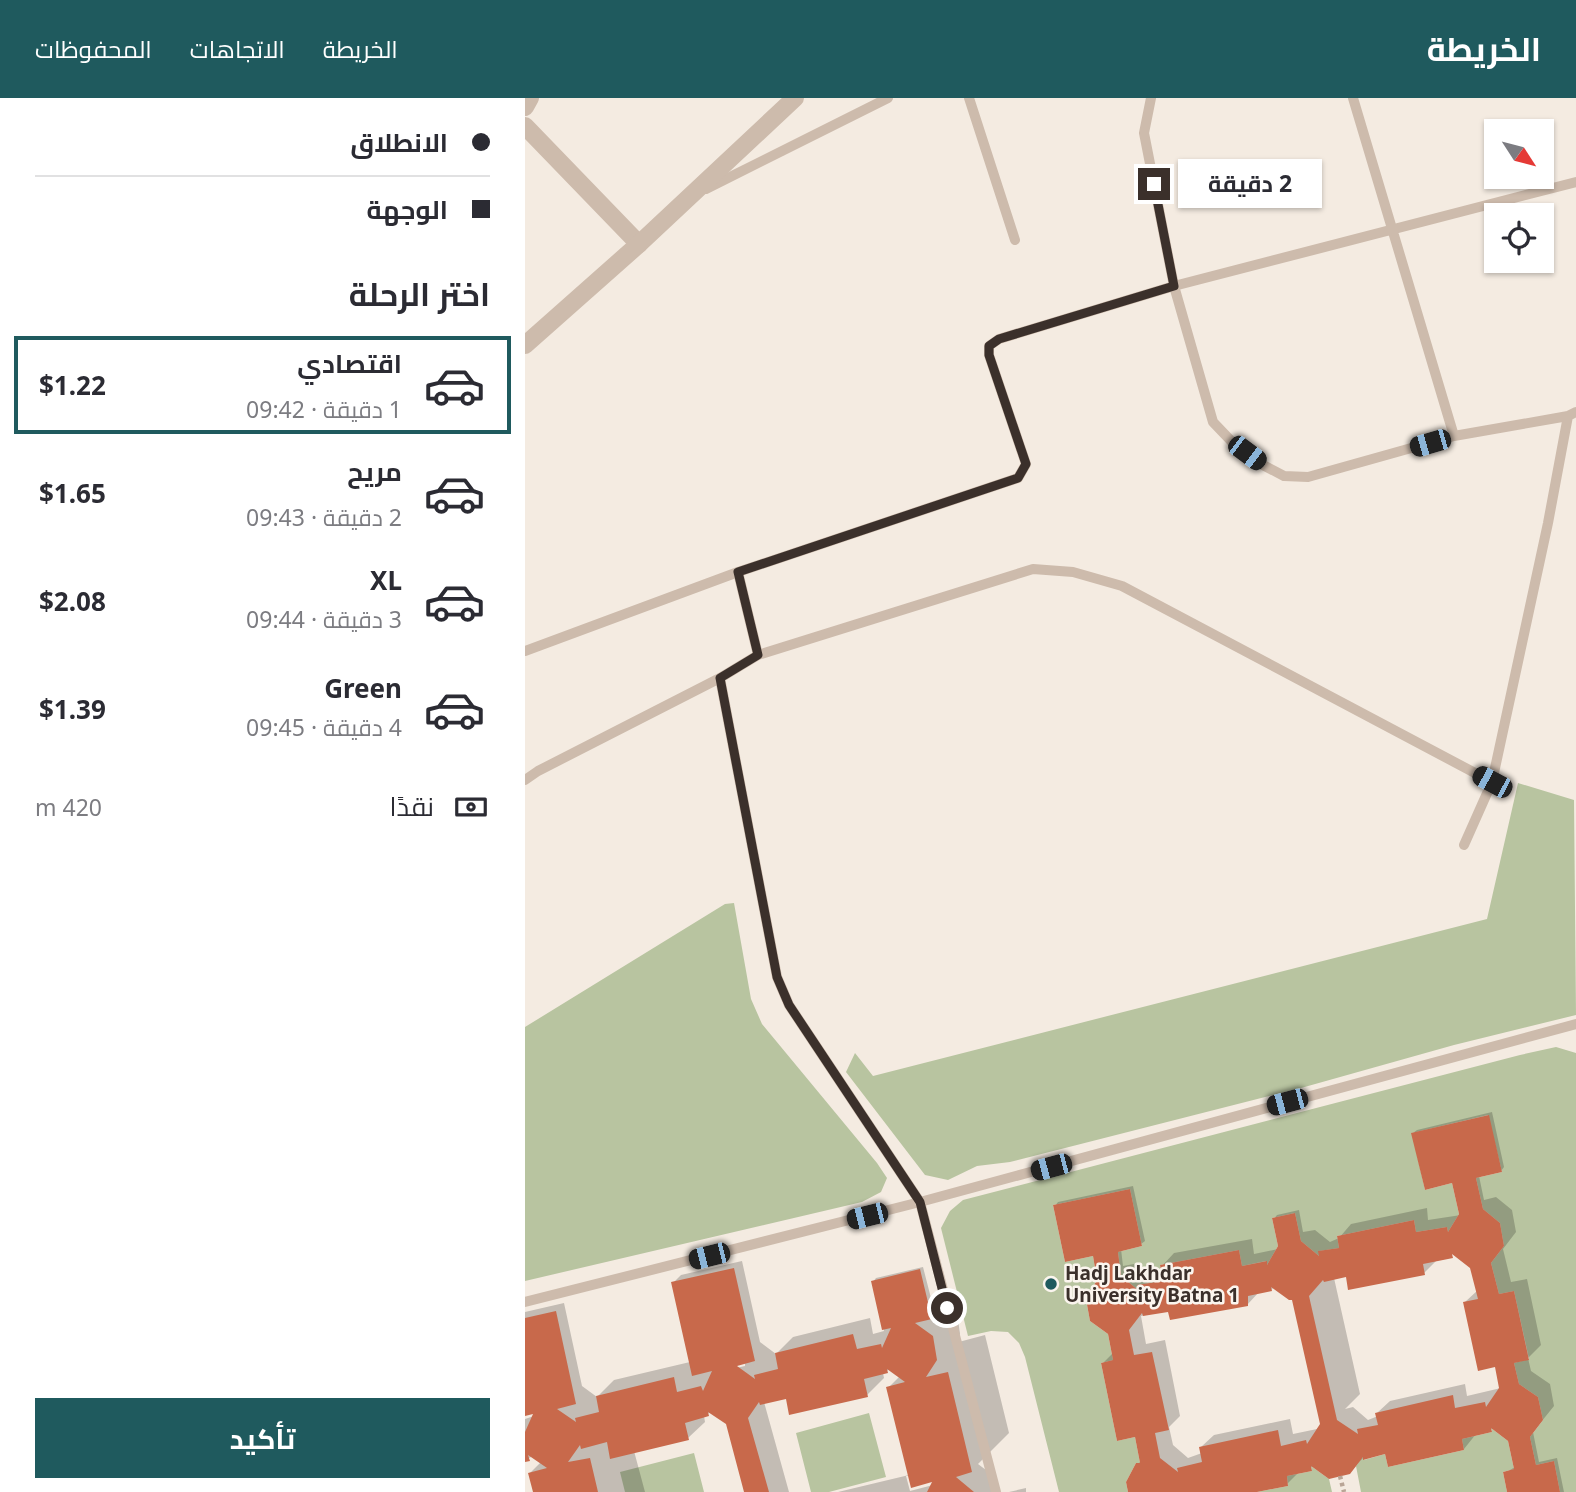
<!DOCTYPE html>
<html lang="ar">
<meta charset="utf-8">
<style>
body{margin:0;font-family:"Noto Sans",Cairo,sans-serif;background:#f2f2f3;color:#2b2b33;direction:rtl;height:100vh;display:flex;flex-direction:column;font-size:26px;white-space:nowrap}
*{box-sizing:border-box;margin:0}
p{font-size:23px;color:#7c7c81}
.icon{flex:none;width:38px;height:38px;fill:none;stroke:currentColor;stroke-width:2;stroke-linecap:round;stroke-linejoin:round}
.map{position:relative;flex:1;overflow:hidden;direction:ltr}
.side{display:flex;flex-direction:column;background:#fff;width:525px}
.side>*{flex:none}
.guide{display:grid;align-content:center;height:154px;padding:0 35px;background:#fff}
.needle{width:46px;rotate:126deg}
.buttons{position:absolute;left:959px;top:21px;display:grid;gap:14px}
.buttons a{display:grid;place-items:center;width:70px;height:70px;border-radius:0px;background:#fff;box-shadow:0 2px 5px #0004;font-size:35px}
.end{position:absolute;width:32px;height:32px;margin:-16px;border:9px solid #3b302b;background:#fff;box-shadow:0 0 0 4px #fff}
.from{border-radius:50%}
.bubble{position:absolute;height:49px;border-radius:0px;background:#fff;box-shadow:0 2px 5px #0004;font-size:23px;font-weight:700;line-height:49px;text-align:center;direction:rtl}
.car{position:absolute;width:21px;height:42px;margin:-21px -10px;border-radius:9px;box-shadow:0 0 5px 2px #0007;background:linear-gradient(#222 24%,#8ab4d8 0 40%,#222 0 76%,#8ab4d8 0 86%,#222 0)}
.guide b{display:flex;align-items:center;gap:24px;height:66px;font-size:26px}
.guide b+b{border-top:2px solid #e1e1e2}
.guide i{width:18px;height:18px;background:#2b2b33}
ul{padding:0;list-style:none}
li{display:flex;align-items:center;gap:21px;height:98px;margin:0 14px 10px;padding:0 21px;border:4px solid transparent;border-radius:0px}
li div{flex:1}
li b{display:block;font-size:26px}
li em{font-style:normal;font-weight:700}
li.selected{border-color:#1f5a5e}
li>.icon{width:63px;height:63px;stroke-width:1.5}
h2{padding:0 35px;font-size:32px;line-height:84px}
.pay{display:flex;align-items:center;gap:18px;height:77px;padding:0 35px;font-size:26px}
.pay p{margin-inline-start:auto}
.action{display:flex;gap:14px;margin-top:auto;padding:14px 35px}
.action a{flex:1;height:80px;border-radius:0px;background:#1f5a5e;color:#fff;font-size:28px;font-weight:700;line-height:80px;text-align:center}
header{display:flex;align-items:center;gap:42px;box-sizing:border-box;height:98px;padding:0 35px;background:#1f5a5e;color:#fff}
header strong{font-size:33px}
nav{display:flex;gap:38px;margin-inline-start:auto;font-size:24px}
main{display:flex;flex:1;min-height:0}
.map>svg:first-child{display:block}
.green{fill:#b8c4a0}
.shadow{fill:#0003;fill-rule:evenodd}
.building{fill:#c8694b;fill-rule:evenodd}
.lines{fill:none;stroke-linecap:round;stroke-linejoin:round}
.path{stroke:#b9a596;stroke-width:4.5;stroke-dasharray:3.5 3.5;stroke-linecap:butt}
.service{stroke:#cdbbac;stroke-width:10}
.minor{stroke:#cdbbac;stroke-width:18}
.tertiary{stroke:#cdbbac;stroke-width:18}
.route{stroke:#3b302b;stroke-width:9}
.poi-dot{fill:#1f5a5e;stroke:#fbf5ee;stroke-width:2.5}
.labels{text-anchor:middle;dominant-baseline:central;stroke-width:5;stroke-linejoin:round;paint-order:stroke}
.poi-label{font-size:19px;font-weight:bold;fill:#3b302b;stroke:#fbf5ee;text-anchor:start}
</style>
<header>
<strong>الخريطة</strong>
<nav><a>الخريطة</a><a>الاتجاهات</a><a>المحفوظات</a></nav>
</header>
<main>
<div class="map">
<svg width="1051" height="1394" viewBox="0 0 1051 1394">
<rect width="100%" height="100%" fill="#f4ebe1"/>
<path class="green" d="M 993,685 L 1049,702 L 1051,917 L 929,947 L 776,990 L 485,1064 L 452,1068 L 423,1082 L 400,1077 L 321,974 L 330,955 L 348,978 L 962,821 Z
M 209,805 L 226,901 L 237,926 L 352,1065 L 362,1080 L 356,1094 L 337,1104 L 0,1183 L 0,929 L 200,806 Z
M 1031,949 L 1051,955 L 1051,1394 L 1035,1394 L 1029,1363 L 1011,1367 L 1005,1339 L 1018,1322 L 1013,1299 L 994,1286 L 989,1265 L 1004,1261 L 989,1193 L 974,1196 L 966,1165 L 979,1148 L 975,1125 L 958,1111 L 951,1080 L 977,1074 L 963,1017 L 887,1035 L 900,1092 L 927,1085 L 934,1116 L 923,1134 L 922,1129 L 891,1134 L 889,1122 L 812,1138 L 814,1150 L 794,1153 L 794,1158 L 776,1143 L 770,1115 L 747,1120 L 753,1148 L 742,1167 L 741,1163 L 717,1168 L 714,1152 L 635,1167 L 638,1183 L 612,1187 L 613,1192 L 596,1178 L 593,1154 L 617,1148 L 605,1091 L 528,1107 L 540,1164 L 568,1158 L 572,1182 L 561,1201 L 565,1223 L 583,1236 L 588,1262 L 576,1265 L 592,1343 L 610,1339 L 615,1365 L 611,1365 L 601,1384 L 603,1394 L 534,1394 L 500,1259 L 494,1245 L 483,1234 L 466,1233 L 443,1238 L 416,1130 L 425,1113 L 438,1102 L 995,957 Z
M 344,1315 L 361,1379 L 304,1394 L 286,1394 L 271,1335 Z
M 966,1330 L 983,1343 L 989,1371 L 978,1374 L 982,1394 L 836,1394 L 831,1368 L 838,1359 L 839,1362 L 860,1356 L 863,1369 L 939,1352 L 937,1341 L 967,1334 Z
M 169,1355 L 179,1394 L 100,1394 L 95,1374 Z
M 786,1368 L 804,1381 L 807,1394 L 732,1394 L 763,1388 L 762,1378 L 787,1373 Z"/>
<path class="shadow" d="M 967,1014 L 979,1069 L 976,1073 L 954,1078 L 959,1102 L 971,1099 L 987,1112 L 991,1134 L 978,1151 L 986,1184 L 1002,1181 L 1016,1247 L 1003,1260 L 1006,1273 L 1025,1286 L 1029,1308 L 1008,1334 L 1014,1364 L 1032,1360 L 1039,1394 L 984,1394 L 980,1375 L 990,1369 L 985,1342 L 969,1330 L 951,1336 L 939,1351 L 861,1354 L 838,1360 L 824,1375 L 789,1368 L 775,1373 L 762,1386 L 723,1394 L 605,1394 L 613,1366 L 616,1363 L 611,1337 L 578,1265 L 589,1254 L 569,1156 L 530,1108 L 533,1104 L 608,1088 L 620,1143 L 616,1146 L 596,1151 L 598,1168 L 609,1166 L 624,1178 L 627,1175 L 638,1173 L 637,1168 L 649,1155 L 727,1141 L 729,1156 L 753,1151 L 755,1149 L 749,1121 L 752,1117 L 774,1112 L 778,1134 L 790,1132 L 805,1144 L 814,1140 L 826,1126 L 902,1110 L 903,1122 L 936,1117 L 928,1083 L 888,1035 L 892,1032 ZM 930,1155 L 947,1169 L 953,1192 L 940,1204 L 971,1267 L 976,1290 L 942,1298 L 940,1286 L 865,1303 L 852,1315 L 853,1318 L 843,1322 L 828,1309 L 820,1311 L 835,1296 L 809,1180 L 822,1177 L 899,1175 L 912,1162 ZM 749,1189 L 768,1199 L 797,1325 L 792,1331 L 768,1336 L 765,1321 L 689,1337 L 676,1349 L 677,1355 L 663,1360 L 648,1347 L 644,1329 L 655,1318 L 640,1242 L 621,1246 L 616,1218 L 645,1212 L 722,1207 L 734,1194 L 746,1192 Z
M 217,1163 L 235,1244 L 251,1256 L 268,1239 L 345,1220 L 348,1236 L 359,1233 L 348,1184 L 351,1180 L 398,1169 L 407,1204 L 414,1202 L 432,1214 L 435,1236 L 430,1245 L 460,1237 L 484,1335 L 453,1366 L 465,1375 L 469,1394 L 313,1394 L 384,1377 L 363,1290 L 375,1278 L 365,1271 L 358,1275 L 359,1280 L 342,1297 L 262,1299 L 239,1304 L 264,1394 L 221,1394 L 202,1325 L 186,1314 L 179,1318 L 180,1324 L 163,1340 L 109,1353 L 120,1394 L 10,1394 L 5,1375 L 16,1364 L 8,1358 L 0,1362 L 0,1321 L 9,1318 L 14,1313 L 0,1316 L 0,1214 L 39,1205 L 57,1288 L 72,1299 L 89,1282 L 165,1264 L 148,1185 L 156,1177 ZM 220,1264 L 220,1268 L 202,1272 ZM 381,1378 L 384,1378 L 410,1382 L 408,1387 L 385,1393 Z
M 501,1390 L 501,1394 L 484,1394 Z"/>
<path class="building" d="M 964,1017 L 977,1074 L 951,1080 L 958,1111 L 975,1125 L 979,1148 L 966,1165 L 974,1196 L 989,1193 L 1004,1262 L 989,1265 L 994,1286 L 1013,1299 L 1018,1322 L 1005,1339 L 1011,1367 L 1029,1363 L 1035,1394 L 982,1394 L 978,1374 L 989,1371 L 983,1343 L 966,1330 L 967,1334 L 937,1341 L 939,1352 L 863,1369 L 860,1356 L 838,1362 L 838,1359 L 825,1376 L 804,1381 L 786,1368 L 787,1373 L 762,1378 L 763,1388 L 732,1394 L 603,1394 L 601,1384 L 611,1365 L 615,1365 L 610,1339 L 592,1343 L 576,1265 L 588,1262 L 583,1236 L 565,1223 L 561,1201 L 572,1182 L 568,1158 L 540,1164 L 528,1107 L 605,1091 L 617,1148 L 593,1154 L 596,1178 L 613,1192 L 612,1187 L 638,1183 L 635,1167 L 714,1152 L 717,1168 L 742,1163 L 742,1167 L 753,1148 L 747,1120 L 770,1115 L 776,1143 L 794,1158 L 793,1153 L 814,1150 L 812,1138 L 889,1122 L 891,1134 L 922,1129 L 923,1134 L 934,1116 L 927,1085 L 900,1092 L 886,1035 ZM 927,1156 L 945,1170 L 953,1201 L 938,1204 L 953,1273 L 970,1269 L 974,1290 L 961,1309 L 960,1304 L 930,1310 L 928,1297 L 850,1315 L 853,1327 L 832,1331 L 833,1336 L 812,1322 L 784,1198 L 798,1182 L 799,1184 L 821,1179 L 823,1192 L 900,1177 L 898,1166 L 928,1160 ZM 746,1189 L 764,1202 L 767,1202 L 795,1326 L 782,1346 L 781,1342 L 756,1348 L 753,1332 L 674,1349 L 677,1364 L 652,1370 L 653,1374 L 635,1360 L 630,1335 L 644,1332 L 627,1254 L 609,1257 L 604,1232 L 617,1215 L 618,1218 L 643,1214 L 645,1222 L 723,1208 L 723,1198 L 747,1193 Z
M 209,1170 L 230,1263 L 212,1268 L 230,1281 L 229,1277 L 253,1271 L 250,1255 L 328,1236 L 332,1251 L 356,1246 L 357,1250 L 366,1230 L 357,1232 L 346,1183 L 395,1171 L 407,1221 L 390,1225 L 408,1238 L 412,1262 L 401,1279 L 423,1274 L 447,1374 L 431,1379 L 449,1394 L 402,1394 L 407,1384 L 386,1390 L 361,1289 L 380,1284 L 362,1271 L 363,1275 L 339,1281 L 343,1299 L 264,1317 L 261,1301 L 235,1307 L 234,1304 L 223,1320 L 244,1394 L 219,1394 L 201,1326 L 183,1314 L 184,1318 L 160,1325 L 164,1342 L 85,1361 L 82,1344 L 56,1351 L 55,1347 L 43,1364 L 65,1360 L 73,1394 L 8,1394 L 3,1375 L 22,1370 L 3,1357 L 5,1363 L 0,1364 L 0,1334 L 8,1316 L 0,1318 L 0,1220 L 31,1213 L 51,1306 L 32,1311 L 51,1324 L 50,1320 L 74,1314 L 71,1298 L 149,1279 L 152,1294 L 176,1288 L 178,1293 L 187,1273 L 167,1278 L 146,1184 Z"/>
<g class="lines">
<path class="path" d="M 815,1378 L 819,1394"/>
<path class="service" d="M 444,0 L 490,142
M 626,0 L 619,35 L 649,188 L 688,324 L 709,346 L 734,365 L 759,378 L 783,379 L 929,338 L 1043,318 L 1051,314
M 828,0 L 929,338
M 181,91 L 363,0
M 213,474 L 233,557
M 0,553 L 213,474 L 493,380 L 501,366 L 464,257 L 464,248 L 474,241 L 649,188 L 1051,84
M 195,580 L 252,879 L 264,907 L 395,1104 L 471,1394
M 0,682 L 13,673 L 195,580 L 233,557 L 508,471 L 548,474 L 597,488 L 967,684
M 939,747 L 967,684 L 1023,425 L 1043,318
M 0,1204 L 395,1104 L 1051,926"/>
<path class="minor" d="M 0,9 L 5,0
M 0,28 L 114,146"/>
<path class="tertiary" d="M 0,247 L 114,146 L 270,0"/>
</g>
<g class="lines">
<path class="route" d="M 422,1210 L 395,1104 L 264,907 L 252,879 L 195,580 L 233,557 L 213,474 L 493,380 L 501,366 L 464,257 L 464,248 L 474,241 L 649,188 L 629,86"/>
</g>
<circle class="poi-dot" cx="526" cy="1186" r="7"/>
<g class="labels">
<g class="poi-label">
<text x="540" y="1175">Hadj Lakhdar<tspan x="540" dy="22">University Batna 1</tspan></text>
</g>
</g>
</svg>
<div class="buttons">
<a><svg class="needle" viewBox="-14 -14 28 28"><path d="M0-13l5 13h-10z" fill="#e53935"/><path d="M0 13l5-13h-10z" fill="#7c7c81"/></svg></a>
<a><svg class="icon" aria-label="locate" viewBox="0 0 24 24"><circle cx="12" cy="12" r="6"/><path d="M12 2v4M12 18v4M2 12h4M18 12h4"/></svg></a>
</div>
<i class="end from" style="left:422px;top:1210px"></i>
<i class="end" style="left:629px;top:86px"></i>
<div class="bubble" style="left:653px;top:61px;width:144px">2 دقيقة</div>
<i class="car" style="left:905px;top:345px;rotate:254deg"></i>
<i class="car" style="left:722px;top:355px;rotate:127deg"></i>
<i class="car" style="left:967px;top:684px;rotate:298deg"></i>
<i class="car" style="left:762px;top:1004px;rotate:255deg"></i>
<i class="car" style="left:526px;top:1069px;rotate:255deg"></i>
<i class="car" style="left:342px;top:1118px;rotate:256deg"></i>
<i class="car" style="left:184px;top:1158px;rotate:256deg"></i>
</div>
<section class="side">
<div class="guide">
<b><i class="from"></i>الانطلاق</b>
<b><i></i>الوجهة</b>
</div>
<h2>اختر الرحلة</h2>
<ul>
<li class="selected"><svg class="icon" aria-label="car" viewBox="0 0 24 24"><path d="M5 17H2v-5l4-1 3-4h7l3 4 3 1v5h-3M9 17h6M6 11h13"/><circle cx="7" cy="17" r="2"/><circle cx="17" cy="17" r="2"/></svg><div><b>اقتصادي</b><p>1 دقيقة · 09:42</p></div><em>$1.22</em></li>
<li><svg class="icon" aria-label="car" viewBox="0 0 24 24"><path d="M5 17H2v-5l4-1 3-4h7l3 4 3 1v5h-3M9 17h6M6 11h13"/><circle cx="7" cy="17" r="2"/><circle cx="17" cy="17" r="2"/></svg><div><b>مريح</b><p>2 دقيقة · 09:43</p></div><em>$1.65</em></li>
<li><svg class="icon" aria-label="car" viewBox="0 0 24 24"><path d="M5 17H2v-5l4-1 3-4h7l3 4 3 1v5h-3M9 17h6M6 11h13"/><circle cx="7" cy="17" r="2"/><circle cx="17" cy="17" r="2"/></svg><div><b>XL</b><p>3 دقيقة · 09:44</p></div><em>$2.08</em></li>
<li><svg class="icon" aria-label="car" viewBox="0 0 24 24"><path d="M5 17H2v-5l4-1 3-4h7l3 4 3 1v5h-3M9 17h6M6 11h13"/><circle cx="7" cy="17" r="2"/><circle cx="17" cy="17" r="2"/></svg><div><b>Green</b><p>4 دقيقة · 09:45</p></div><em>$1.39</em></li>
</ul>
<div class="pay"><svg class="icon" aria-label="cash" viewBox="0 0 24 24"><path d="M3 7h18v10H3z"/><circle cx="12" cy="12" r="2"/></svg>نقدًا<p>420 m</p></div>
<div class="action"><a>تأكيد</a></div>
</section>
</main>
